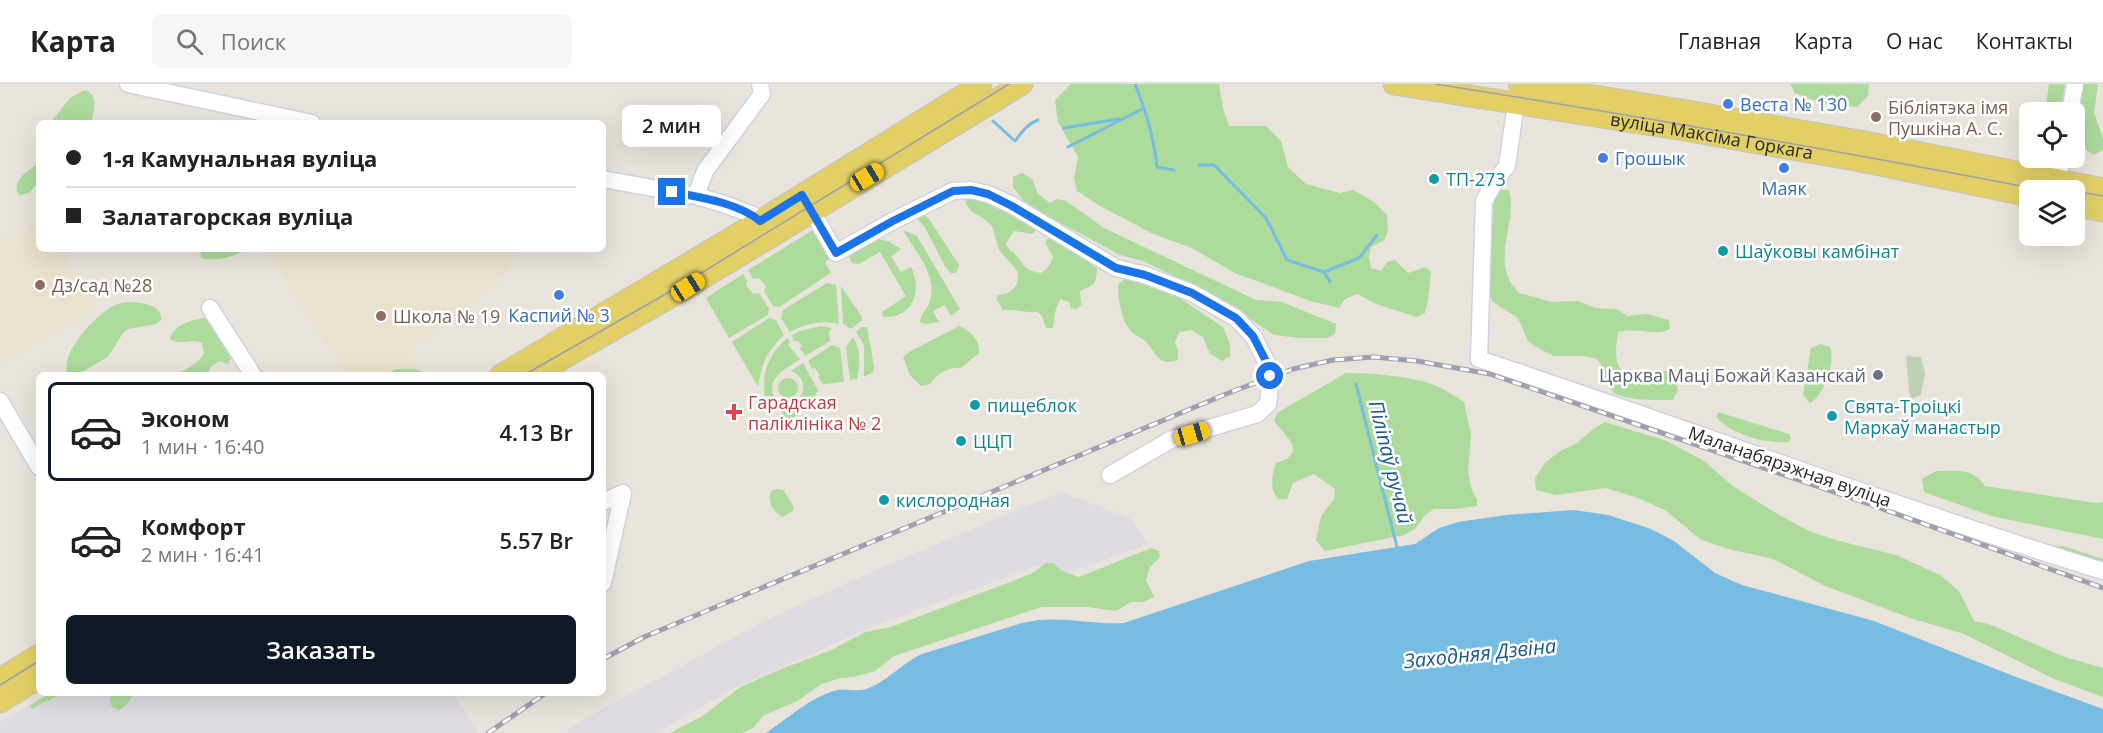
<!DOCTYPE html>
<html lang="ru">
<meta charset="utf-8">
<style>
body{margin:0;font-family:"Open Sans",sans-serif;background:#f6f6f6;color:#222;height:100vh;display:flex;flex-direction:column;font-size:22px;white-space:nowrap}
*{box-sizing:border-box;margin:0}
p{font-size:20px;color:#767676}
.icon{flex:none;width:33px;height:33px;fill:none;stroke:currentColor;stroke-width:2;stroke-linecap:round;stroke-linejoin:round}
.map{position:relative;flex:1;overflow:hidden}
.drawer{position:absolute;left:36px;top:288px;width:570px;height:324px;display:flex;flex-direction:column;background:#fff;border-radius:9px;box-shadow:0 6px 24px #0002}
.drawer>*{flex:none}
.banner{position:absolute;left:36px;top:36px;width:570px;height:132px;border-radius:9px;box-shadow:0 6px 24px #0002;display:grid;align-content:center;height:132px;padding:0 30px;background:#fff}
.buttons{position:absolute;left:2019px;top:18px;display:grid;gap:12px}
.buttons a{display:grid;place-items:center;width:66px;height:66px;border-radius:9px;background:#fff;box-shadow:0 6px 24px #0002;font-size:30px}
.end{position:absolute;width:27px;height:27px;margin:-14px;border:8px solid #1a73e8;background:#fff;box-shadow:0 0 0 3px #fff}
.from{border-radius:50%}
.bubble{position:absolute;height:42px;border-radius:9px;background:#fff;box-shadow:0 6px 24px #0002;font-size:20px;font-weight:600;line-height:42px;text-align:center}
.car{position:absolute;width:18px;height:36px;margin:-18px -9px;border-radius:8px;box-shadow:0 0 4px 2px #0007;background:linear-gradient(#f5c518 24%,#345 0 40%,#f5c518 0 76%,#345 0 86%,#f5c518 0)}
.banner b{display:flex;align-items:center;gap:21px;height:57px;font-size:22px}
.banner b+b{border-top:2px solid #e0e0e0}
.banner i{width:15px;height:15px;background:#222}
ul{padding:10px 0 0;list-style:none}
li{display:flex;align-items:center;gap:18px;height:99px;margin:0 12px 9px;padding:0 18px;border:3px solid transparent;border-radius:9px}
li div{flex:1}
li b{display:block;font-size:22px}
li em{font-style:normal;font-weight:600}
li.active{border-color:#111827}
li>.icon{width:54px;height:54px;stroke-width:1.5}
.button{display:flex;gap:12px;margin-top:auto;padding:12px 30px}
.button a{flex:1;height:69px;border-radius:9px;background:#111827;color:#fff;font-size:24px;font-weight:600;line-height:69px;text-align:center}
header{display:flex;align-items:center;gap:36px;box-sizing:border-box;height:84px;padding:0 30px;background:#fff;border-bottom:2px solid #e0e0e0}
header strong{font-size:28px}
nav{display:flex;gap:33px;margin-inline-start:auto;font-size:21px}
.search{width:420px;height:54px;background:#f6f6f6;display:flex;align-items:center;gap:15px;box-sizing:border-box;padding:0 21px;border-radius:9px;color:#767676;font-size:22px}
.map>svg:first-child{display:block}
.industrial{fill:#dedbe2}
.education{fill:#e9e2cc}
.green{fill:#acdb9c}
.cemetery{fill:#bfd1b4}
.water{fill:#77bce2}
.lines{fill:none;stroke-linecap:round;stroke-linejoin:round}
.stream{stroke:#77bce2;stroke-width:3}
.minor-casing{stroke:#d0d2e0;stroke-width:19}
.major-casing{stroke:#c3c3c3;stroke-width:23}
.minor{stroke:#fff;stroke-width:16}
.major{stroke:#e2d067;stroke-width:21}
.tram{stroke:#9e9fb0;stroke-width:1.5}
.rail-casing{stroke:#9e9fb0;stroke-width:5}
.rail{stroke:#fff;stroke-width:3;stroke-dasharray:9;stroke-linecap:butt}
.route{stroke:#1a73e8;stroke-width:8}
.shop-dot{fill:#3f7fe0;stroke:#fff;stroke-width:2}
.education-dot{fill:#8d6e63;stroke:#fff;stroke-width:2}
.culture-dot{fill:#0f9aa8;stroke:#fff;stroke-width:2}
.worship-dot{fill:#6b7280;stroke:#fff;stroke-width:2}
.health-dot{fill:#e0444e;stroke:#fff;stroke-width:2}
.labels{text-anchor:middle;dominant-baseline:central;stroke-width:5;stroke-linejoin:round;paint-order:stroke}
.shop-label{font-size:18px;fill:#366cbe;stroke:#fff;text-anchor:start}
.education-label{font-size:18px;fill:#785e54;stroke:#fff;text-anchor:start}
.street-label{font-size:18px;fill:#282828;stroke:#fff}
.culture-label{font-size:18px;fill:#0d838f;stroke:#fff;text-anchor:start}
.worship-label{font-size:18px;fill:#5b616d;stroke:#fff;text-anchor:end}
.health-label{font-size:18px;fill:#be3a42;stroke:#fff;text-anchor:start}
.water-label{font-size:20px;font-style:italic;fill:#1a598a;stroke:#fff}
</style>
<header>
<strong>Карта</strong>
<div class="search"><svg class="icon" aria-label="search" viewBox="0 0 24 24"><circle cx="10" cy="10" r="6"/><path d="M15 15l6 6"/></svg>Поиск</div>
<nav><a>Главная</a><a>Карта</a><a>О нас</a><a>Контакты</a></nav>
</header>
<div class="map">
<svg width="2103" height="649" viewBox="0 0 2103 649">
<rect width="100%" height="100%" fill="#e9e4db"/>
<path class="industrial" d="M 1061,408 L 1130,434 L 1148,460 L 1067,490 L 1037,482 L 874,542 L 728,607 L 657,649 L 568,649 L 567,645 L 760,539 L 887,481 Z
M 49,609 L 452,609 L 478,649 L 0,649 L 0,638 Z"/>
<path class="education" d="M 39,136 L 39,165 L 65,165 L 66,177 L 95,225 L 0,279 L 0,159 Z
M 267,165 L 518,165 L 499,197 L 406,268 L 420,291 L 346,291 Z"/>
<path class="green" d="M 1071,0 L 1219,0 L 1223,24 L 1229,42 L 1266,42 L 1281,57 L 1288,83 L 1306,100 L 1340,109 L 1353,106 L 1374,118 L 1387,131 L 1388,147 L 1384,157 L 1371,163 L 1369,172 L 1371,184 L 1381,187 L 1387,178 L 1395,176 L 1408,189 L 1425,183 L 1431,187 L 1428,216 L 1425,229 L 1417,233 L 1376,220 L 1357,210 L 1345,215 L 1339,224 L 1310,217 L 1235,189 L 1192,164 L 1151,149 L 1100,122 L 1077,107 L 1074,95 L 1078,73 L 1058,38 L 1055,16 Z
M 1790,0 L 1869,0 L 1868,12 L 1857,23 L 1821,19 L 1795,9 Z
M 2049,0 L 2065,0 L 2061,23 L 2051,25 L 2046,21 Z
M 2082,0 L 2098,0 L 2094,28 L 2103,55 L 2103,66 L 2093,71 L 2075,58 L 2075,31 Z
M 85,6 C 99,11 94,27 91,39 L 50,39 L 70,14 Z
M 39,79 L 39,97 L 29,109 L 19,111 C 10,97 29,86 39,79 Z
M 1022,89 L 1032,95 L 1038,110 L 1050,119 L 1057,115 L 1066,117 L 1104,144 L 1256,216 L 1282,218 L 1336,240 L 1335,250 L 1327,254 L 1300,254 L 1274,251 L 1221,215 L 1143,177 L 1120,171 L 1027,121 L 1013,103 L 1013,93 Z
M 1498,106 L 1509,106 C 1517,134 1497,165 1508,193 C 1510,199 1515,204 1519,209 L 1552,218 L 1578,217 L 1596,224 L 1616,225 L 1628,232 L 1647,230 L 1669,236 L 1670,245 C 1656,253 1636,243 1618,248 C 1613,280 1616,296 1652,289 C 1659,288 1664,285 1670,289 C 1676,293 1676,300 1678,306 L 1673,316 C 1651,316 1633,317 1613,309 L 1609,297 L 1602,291 L 1601,281 L 1597,275 L 1584,272 L 1554,272 L 1536,263 L 1528,257 L 1518,234 L 1493,218 L 1488,208 L 1488,195 L 1494,117 Z
M 970,112 L 979,112 L 1035,141 L 1036,146 L 1032,150 L 1014,147 L 1006,160 C 1008,166 1012,166 1016,171 C 1026,183 1024,186 1041,189 C 1048,185 1051,180 1053,172 L 1046,161 L 1046,156 L 1052,152 L 1088,176 L 1097,185 C 1096,202 1093,201 1080,207 L 1081,221 L 1077,225 L 1071,224 L 1069,218 L 1061,215 C 1054,224 1055,233 1053,244 L 1046,244 L 1042,232 L 1037,228 C 1026,229 1015,225 1003,226 L 996,215 L 998,211 C 1012,211 1019,201 1018,188 L 999,166 L 992,142 L 983,134 L 972,128 L 965,119 Z
M 921,132 L 926,132 L 929,135 L 959,181 L 956,189 L 951,189 L 946,184 L 924,142 L 918,136 Z
M 813,146 L 830,174 L 825,178 L 831,189 L 779,223 L 773,222 L 764,207 L 766,202 L 759,194 L 753,195 L 748,186 Z
M 903,146 L 917,152 L 960,225 L 951,232 L 945,221 L 933,227 L 939,238 L 925,240 L 920,238 C 921,229 928,225 930,217 C 938,192 915,167 903,146 Z
M 876,155 L 888,157 L 901,165 L 891,173 L 901,188 L 911,183 C 923,207 913,234 883,233 L 882,228 L 906,212 L 880,168 L 859,180 L 852,179 L 849,173 L 850,168 Z
M 200,165 L 247,165 C 234,173 216,178 201,174 Z
M 743,190 L 747,197 L 746,201 L 753,210 L 759,209 L 769,225 L 768,231 L 729,254 L 706,214 Z
M 1125,194 L 1150,201 L 1178,213 L 1223,243 L 1230,260 L 1230,272 L 1222,277 L 1210,270 L 1203,253 L 1192,246 L 1179,248 L 1175,259 L 1178,266 L 1178,276 C 1156,283 1158,269 1145,257 C 1141,253 1133,251 1130,246 C 1121,235 1118,215 1118,201 Z
M 827,199 L 836,201 L 839,240 C 820,236 807,239 790,248 L 781,234 L 783,226 Z
M 841,202 L 862,233 L 861,237 L 851,245 L 843,240 Z
M 129,218 C 141,219 163,220 161,236 L 156,240 L 128,245 L 123,249 L 108,273 L 78,290 L 67,288 C 61,268 97,229 115,221 C 119,219 125,218 129,218 Z
M 203,234 L 209,234 C 218,246 239,266 228,280 L 220,277 C 213,281 208,283 208,291 L 174,291 C 185,286 198,280 204,270 L 202,259 C 192,254 180,262 170,255 C 173,241 190,237 203,234 Z
M 769,234 L 776,236 L 784,251 C 766,268 762,279 758,303 L 732,258 Z
M 821,242 L 831,244 L 829,248 L 830,257 L 805,272 L 800,264 L 802,262 L 798,257 L 794,257 L 792,251 L 800,247 Z
M 959,242 C 970,246 981,257 979,269 L 961,284 C 947,283 938,289 930,300 L 921,302 L 910,291 L 903,273 L 909,268 Z
M 862,243 L 867,243 L 874,282 L 873,288 L 864,293 L 864,261 L 856,248 Z
M 853,253 C 861,266 860,280 857,295 L 850,296 L 846,263 Z
M 787,254 L 790,258 L 788,261 L 800,275 C 785,286 766,293 774,313 L 765,312 C 761,287 769,271 787,254 Z
M 1821,260 L 1830,263 C 1836,277 1824,312 1810,319 L 1803,311 L 1811,264 Z
M 832,261 L 840,264 L 844,298 L 823,300 L 818,293 L 820,292 L 815,284 L 812,285 L 808,277 Z
M 803,279 L 818,306 L 812,318 L 798,316 C 807,305 805,293 791,287 Z
M 396,285 L 415,285 L 429,291 L 384,291 Z
M 1346,289 C 1371,289 1416,292 1439,303 C 1448,307 1456,313 1464,318 L 1471,351 L 1468,387 L 1471,404 L 1477,416 L 1477,422 L 1457,425 L 1434,425 L 1425,431 L 1416,444 L 1404,451 L 1325,467 L 1316,456 L 1321,432 L 1334,415 L 1335,405 L 1314,390 L 1293,399 L 1287,415 L 1278,415 C 1269,405 1272,390 1276,379 L 1287,375 L 1293,368 L 1292,359 L 1274,337 L 1277,329 Z
M778 304a10 10 0 1 1 20 0a10 10 0 1 1-20 0Z
M 776,320 L 806,324 L 792,335 C 783,334 781,327 776,320 Z
M 1718,328 L 1789,350 L 1791,355 L 1788,358 C 1765,360 1731,350 1716,333 Z
M 1605,338 L 1667,357 L 1704,377 L 1733,402 L 1779,431 L 1811,448 L 1839,457 L 1896,471 L 1940,491 L 1959,507 L 1974,537 L 1989,540 L 2062,572 L 2103,584 L 2103,613 L 2054,595 L 1964,550 L 1910,534 L 1825,502 L 1773,475 L 1732,466 L 1701,456 L 1665,426 L 1638,414 L 1606,404 L 1556,411 L 1536,406 L 1535,394 L 1545,379 L 1560,367 L 1577,359 L 1592,346 Z
M 1936,387 C 1957,387 1972,383 1985,402 L 2096,419 L 2103,418 L 2103,455 L 1991,432 L 1924,408 L 1922,395 Z
M 777,405 L 783,406 L 793,421 L 794,426 L 783,433 C 773,429 766,416 772,406 Z
M 2051,462 L 2063,462 L 2103,475 L 2103,479 L 2051,466 Z
M 1151,464 L 1159,467 L 1160,473 L 1150,483 L 1146,496 L 1154,513 L 1144,518 L 1131,518 L 1116,527 L 1088,523 L 1041,523 L 894,572 L 875,587 L 854,593 L 841,594 L 821,600 L 799,616 L 763,632 L 753,644 L 742,649 L 670,649 L 704,631 L 739,604 L 776,587 L 829,567 L 866,548 L 891,543 L 1031,490 L 1046,479 L 1053,479 L 1062,487 L 1079,493 Z
M 50,609 L 62,609 L 32,625 L 30,622 Z
M 112,609 L 132,609 C 131,617 126,623 119,626 L 112,623 L 110,617 Z"/>
<path class="cemetery" d="M 1906,272 L 1921,273 L 1925,289 L 1921,311 L 1910,315 Z"/>
<path class="water" d="M 1574,426 L 1608,431 L 1651,445 L 1674,457 L 1715,489 L 1742,501 L 1874,537 L 2016,593 L 2103,625 L 2103,649 L 766,649 C 789,634 811,612 838,606 C 847,605 858,608 866,605 C 887,598 902,579 922,570 L 1022,539 C 1057,530 1089,541 1124,539 L 1309,477 L 1415,460 L 1439,444 L 1458,438 L 1506,431 Z"/>
<g class="lines">
<path class="stream" d="M 1135,0 C 1146,27 1154,54 1157,83 L 1174,86
M 993,37 L 1015,57 C 1022,48 1027,40 1038,36
M 1064,44 L 1119,35
M 1068,63 L 1144,24
M 1199,81 L 1214,81 L 1266,134 L 1287,176 L 1324,188 L 1330,198
M 1324,188 L 1359,174 L 1377,151
M 1356,300 L 1398,467"/>
<defs>
<path id="minor" d="M 128,0 L 312,39
M 1516,20 L 1507,82 L 1494,99 L 1484,117 L 1479,275 C 1687,344 1893,422 2103,487
M 2070,28 L 2075,0
M 603,95 L 696,112 L 724,120 L 753,131 L 766,146
M 2058,96 L 2062,74
M 696,112 L 705,87 L 762,10 L 760,0
M 806,117 L 836,169 L 891,138 L 953,107 L 971,106 L 988,110 L 1012,121 L 1116,184 L 1145,191 L 1192,209 L 1236,234 L 1253,252 L 1269,283 L 1271,292 L 1268,320 L 1257,330 L 1172,355 L 1110,391
M 210,224 L 253,291
M 0,317 L 39,383
M 603,418 L 623,409
M 603,499 L 623,409"/>
<g id="major">
<path id="s1" d="M 1394,0 L 1684,46 L 1861,77 L 2030,112"/>
<path d="M 1519,0 L 1687,27 L 1865,58 L 2103,105"/>
<path d="M 2074,121 L 2103,127"/>
<path d="M 501,291 L 760,137 L 981,0"/>
<path d="M 534,291 L 688,203 L 1022,0"/>
<path d="M 0,595 L 39,571"/>
<path d="M 0,618 L 39,594"/>
</g>
</defs>
<use href="#minor" class="minor-casing"/>
<use href="#major" class="major-casing"/>
<use href="#minor" class="minor"/>
<use href="#major" class="major"/>
<path class="tram" d="M 1435,0 C 1638,32 1840,67 2042,106
M 2035,99 L 2073,106
M 2074,107 L 2103,112
M 524,291 L 685,199 L 1009,0
M 0,601 L 39,577"/>
<defs>
<path id="rail" d="M 603,575 L 644,553 L 1231,308 L 1293,285 L 1333,276 L 1374,273 L 1417,277 L 1490,290 L 1866,419 L 2103,504
M 488,649 L 546,609"/>
</defs>
<use href="#rail" class="rail-casing"/>
<use href="#rail" class="rail"/>
</g>
<g class="lines">
<path class="route" d="M 672,108 C 699,113 739,119 760,137 L 802,111 L 836,169 L 891,138 L 953,107 L 971,106 L 988,110 L 1012,122 L 1116,184 L 1145,191 L 1192,209 L 1236,234 L 1253,252 L 1269,283 L 1270,292"/>
</g>
<g class="shop-dot">
<circle cx="1728" cy="20" r="6"/>
<circle cx="1603" cy="74" r="6"/>
<circle cx="1784" cy="84" r="6"/>
<circle cx="559" cy="211" r="6"/>
</g>
<g class="education-dot">
<circle cx="1876" cy="33" r="6"/>
<circle cx="40" cy="201" r="6"/>
<circle cx="381" cy="232" r="6"/>
</g>
<g class="culture-dot">
<circle cx="1434" cy="95" r="6"/>
<circle cx="1723" cy="167" r="6"/>
<circle cx="975" cy="321" r="6"/>
<circle cx="1832" cy="332" r="6"/>
<circle cx="961" cy="357" r="6"/>
<circle cx="884" cy="416" r="6"/>
</g>
<circle class="worship-dot" cx="1878" cy="291" r="6"/>
<path class="health-dot" d="M731 319h6v6h6v6h-6v6h-6v-6h-6v-6h6z"/>
<g class="labels">
<g class="shop-label">
<text x="1740" y="20">Веста № 130</text>
<text x="1615" y="74">Грошык</text>
<text x="1784" y="104" text-anchor="middle">Маяк</text>
<text x="559" y="231" text-anchor="middle">Каспий № 3</text>
</g>
<g class="education-label">
<text x="1888" y="23">Бібліятэка імя<tspan x="1888" dy="21">Пушкіна А. С.</tspan></text>
<text x="52" y="201">Дз/сад №28</text>
<text x="393" y="232">Школа № 19</text>
</g>
<g class="street-label">
<text stroke="none"><textPath href="#s1" startOffset="322">вуліца Максіма Горкага</textPath></text>
<text transform="translate(1790 382) rotate(19)">Маланабярэжная вуліца</text>
</g>
<g class="culture-label">
<text x="1446" y="95">ТП-273</text>
<text x="1735" y="167">Шаўковы камбінат</text>
<text x="987" y="321">пищеблок</text>
<text x="1844" y="322">Свята-Троіцкі<tspan x="1844" dy="21">Маркаў манастыр</tspan></text>
<text x="973" y="357">ЦЦП</text>
<text x="896" y="416">кислородная</text>
</g>
<g class="worship-label">
<text x="1866" y="291">Царква Маці Божай Казанскай</text>
</g>
<g class="health-label">
<text x="748" y="318">Гарадская<tspan x="748" dy="21">паліклініка № 2</tspan></text>
</g>
<g class="water-label">
<text transform="translate(1391 378) rotate(76)">Піліпаў ручай</text>
<text transform="translate(1480 569) rotate(-6)">Заходняя Дзвіна</text>
</g>
</g>
</svg>
<div class="buttons">
<a><svg class="icon" aria-label="locate" viewBox="0 0 24 24"><circle cx="12" cy="12" r="6"/><path d="M12 2v4M12 18v4M2 12h4M18 12h4"/></svg></a>
<a><svg class="icon" aria-label="layers" viewBox="0 0 24 24"><path d="M12 4l9 5-9 5-9-5zM3 14l9 5 9-5"/></svg></a>
</div>
<i class="end from" style="left:1270px;top:292px"></i>
<i class="end" style="left:672px;top:108px"></i>
<div class="bubble" style="left:622px;top:21px;width:99px">2 мин</div>
<i class="car" style="left:867px;top:93px;rotate:59deg"></i>
<i class="car" style="left:688px;top:203px;rotate:58deg"></i>
<i class="car" style="left:1192px;top:350px;rotate:74deg"></i>
<div class="banner">
<b><i class="from"></i>1-я Камунальная вуліца</b>
<b><i></i>Залатагорская вуліца</b>
</div>
<section class="drawer">
<ul>
<li class="active"><svg class="icon" aria-label="car" viewBox="0 0 24 24"><path d="M5 17H2v-5l4-1 3-4h7l3 4 3 1v5h-3M9 17h6M6 11h13"/><circle cx="7" cy="17" r="2"/><circle cx="17" cy="17" r="2"/></svg><div><b>Эконом</b><p>1 мин · 16:40</p></div><em>4.13 Br</em></li>
<li><svg class="icon" aria-label="car" viewBox="0 0 24 24"><path d="M5 17H2v-5l4-1 3-4h7l3 4 3 1v5h-3M9 17h6M6 11h13"/><circle cx="7" cy="17" r="2"/><circle cx="17" cy="17" r="2"/></svg><div><b>Комфорт</b><p>2 мин · 16:41</p></div><em>5.57 Br</em></li>
</ul>
<div class="button"><a>Заказать</a></div>
</section>
</div>
